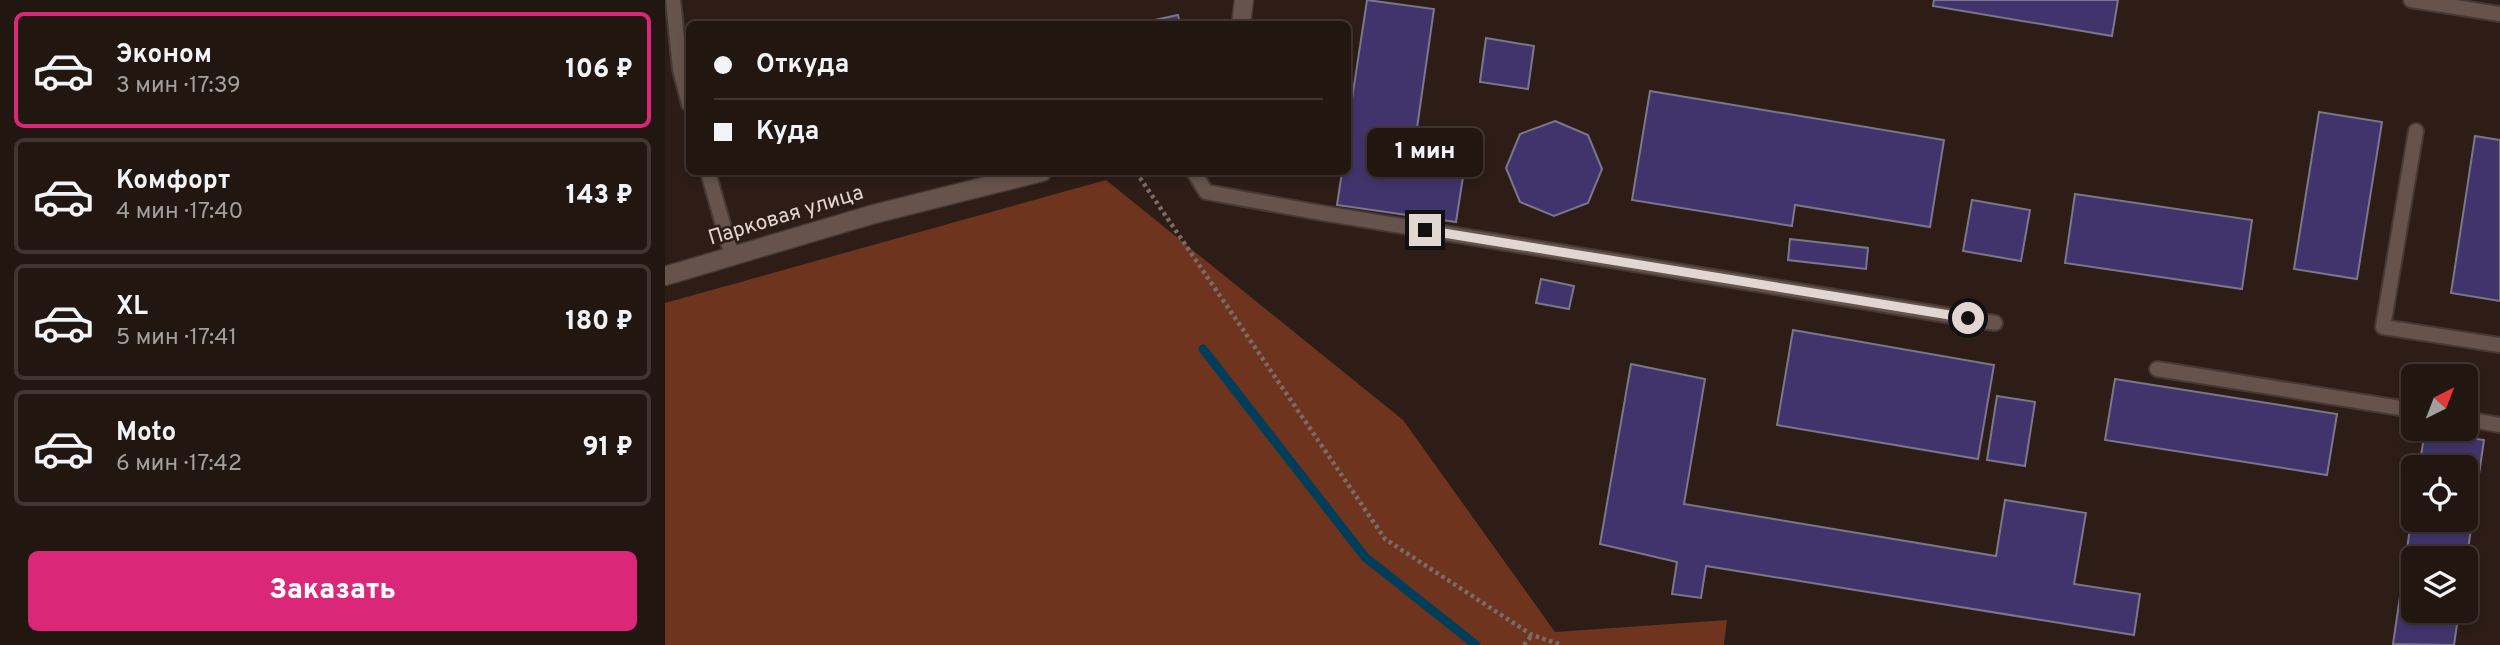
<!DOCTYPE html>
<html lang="ru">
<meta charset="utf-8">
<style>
body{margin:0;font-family:Overpass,sans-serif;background:#2a1f1a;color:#f1f3f6;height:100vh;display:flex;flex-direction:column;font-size:26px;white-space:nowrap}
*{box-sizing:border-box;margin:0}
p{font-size:23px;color:#a29f9f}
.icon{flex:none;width:38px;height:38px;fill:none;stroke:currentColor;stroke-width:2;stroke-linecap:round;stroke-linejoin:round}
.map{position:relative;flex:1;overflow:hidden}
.panel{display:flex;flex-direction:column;background:#221611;width:665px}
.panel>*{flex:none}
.guide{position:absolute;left:21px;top:21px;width:665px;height:154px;border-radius:10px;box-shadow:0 4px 10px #0003,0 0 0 2px #3f3531;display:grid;align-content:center;height:154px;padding:0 28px;background:#221611}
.needle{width:46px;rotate:42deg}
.tools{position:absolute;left:1736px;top:364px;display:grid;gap:14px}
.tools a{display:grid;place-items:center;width:77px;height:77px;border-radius:10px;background:#221611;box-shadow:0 4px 10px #0003,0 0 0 2px #3f3531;font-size:35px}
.end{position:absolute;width:32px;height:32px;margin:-16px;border:9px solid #e2d6d2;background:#111;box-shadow:0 0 0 4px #111}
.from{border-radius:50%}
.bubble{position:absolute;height:49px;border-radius:10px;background:#221611;box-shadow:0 4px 10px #0003,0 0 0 2px #3f3531;font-size:23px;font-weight:800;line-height:49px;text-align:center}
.guide b{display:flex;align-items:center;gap:24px;height:66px;font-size:26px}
.guide b+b{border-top:2px solid #3f3531}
.guide i{width:18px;height:18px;background:#f1f3f6}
ul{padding:12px 0 0;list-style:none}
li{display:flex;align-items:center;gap:21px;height:116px;margin:0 14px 10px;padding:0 14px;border:4px solid #3f3531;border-radius:10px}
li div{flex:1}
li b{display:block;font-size:26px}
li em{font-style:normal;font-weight:800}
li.current{border-color:#db2777}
li>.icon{width:63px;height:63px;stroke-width:1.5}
.cta{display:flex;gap:14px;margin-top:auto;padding:14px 28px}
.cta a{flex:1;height:80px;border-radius:10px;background:#db2777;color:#fff;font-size:28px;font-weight:800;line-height:80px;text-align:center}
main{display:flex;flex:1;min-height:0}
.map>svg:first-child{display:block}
.green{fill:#6e341e}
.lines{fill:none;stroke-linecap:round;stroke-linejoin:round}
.stream{stroke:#003d59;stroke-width:9}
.building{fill:#41346c;stroke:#797789;stroke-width:2}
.service-casing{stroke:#463935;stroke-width:18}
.minor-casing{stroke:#463935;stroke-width:21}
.path{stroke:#7a6b66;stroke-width:4.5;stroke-dasharray:3.5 3.5;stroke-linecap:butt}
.service{stroke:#66534c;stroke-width:14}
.minor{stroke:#66534c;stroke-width:18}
.route{stroke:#e2d6d2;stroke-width:9}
.labels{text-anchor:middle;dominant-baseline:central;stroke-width:5;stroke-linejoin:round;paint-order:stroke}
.street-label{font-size:21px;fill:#e2d6d2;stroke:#2e1d17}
</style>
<main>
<section class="panel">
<ul>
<li class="current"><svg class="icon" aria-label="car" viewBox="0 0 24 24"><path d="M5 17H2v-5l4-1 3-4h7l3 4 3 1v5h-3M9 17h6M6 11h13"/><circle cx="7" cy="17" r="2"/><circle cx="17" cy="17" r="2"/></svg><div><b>Эконом</b><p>3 мин · 17:39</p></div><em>106 ₽</em></li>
<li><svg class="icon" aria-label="car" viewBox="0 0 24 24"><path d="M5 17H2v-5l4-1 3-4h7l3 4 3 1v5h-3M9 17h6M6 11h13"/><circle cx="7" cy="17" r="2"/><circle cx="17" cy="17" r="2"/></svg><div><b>Комфорт</b><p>4 мин · 17:40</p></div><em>143 ₽</em></li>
<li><svg class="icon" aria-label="car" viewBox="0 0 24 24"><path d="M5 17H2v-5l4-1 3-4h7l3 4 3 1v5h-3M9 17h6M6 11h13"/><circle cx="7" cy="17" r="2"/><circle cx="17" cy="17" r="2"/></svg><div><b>XL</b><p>5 мин · 17:41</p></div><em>180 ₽</em></li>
<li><svg class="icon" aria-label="car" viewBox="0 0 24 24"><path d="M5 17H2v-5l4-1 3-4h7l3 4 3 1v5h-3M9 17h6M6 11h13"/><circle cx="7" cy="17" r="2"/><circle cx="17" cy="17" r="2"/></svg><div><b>Moto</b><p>6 мин · 17:42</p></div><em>91 ₽</em></li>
</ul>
<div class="cta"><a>Заказать</a></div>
</section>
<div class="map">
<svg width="1835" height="645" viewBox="0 0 1835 645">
<rect width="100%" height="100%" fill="#2e1d17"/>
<path class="green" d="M 441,180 L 738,420 L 890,632 L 1062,620 L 1059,645 L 0,645 L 0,303 Z"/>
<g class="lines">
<path class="stream" d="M 538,349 L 700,557 L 811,645"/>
</g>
<path class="building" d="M 702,0 L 769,9 L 748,156 L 800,164 L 791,222 L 672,205 L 677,172 L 682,172 L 682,132 Z
M 1269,0 L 1453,0 L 1447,36 L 1268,6 Z
M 513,15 L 515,24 L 471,24 Z
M 821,38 L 869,46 L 863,89 L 815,82 Z
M 985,91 L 1279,140 L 1265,227 L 1130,205 L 1127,226 L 967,200 Z
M 1654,112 L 1717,122 L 1692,279 L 1629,269 Z
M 890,121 L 923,135 L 937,169 L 923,203 L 889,216 L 855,202 L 841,168 L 855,134 Z
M 1810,136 L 1835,140 L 1835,301 L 1786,293 Z
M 1410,194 L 1587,220 L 1577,289 L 1400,263 Z
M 1307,200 L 1365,210 L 1356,261 L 1298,251 Z
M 1125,239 L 1203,248 L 1201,269 L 1123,260 Z
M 876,279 L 909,286 L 904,309 L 871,303 Z
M 1128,330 L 1329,365 L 1313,459 L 1112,425 Z
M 966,364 L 1040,379 L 1019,504 L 1331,556 L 1340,500 L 1421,513 L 1409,584 L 1475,594 L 1469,635 L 1041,566 L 1036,598 L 1007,594 L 1012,562 L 935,544 Z
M 1450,379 L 1672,414 L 1662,475 L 1440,440 Z
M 1332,396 L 1370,402 L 1360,466 L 1322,460 Z
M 1760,431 L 1819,440 L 1801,563 L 1801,558 L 1748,558 L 1748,611 L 1794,611 L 1789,645 L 1728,644 L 1748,508 L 1748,520 L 1801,520 L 1801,467 L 1754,467 Z"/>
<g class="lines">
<defs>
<path id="service" d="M 8,0 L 15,69 L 24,104
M 1746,0 L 1835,14
M 1751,131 L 1718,327 L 1835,345
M 43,172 L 67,256
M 529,172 L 541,192 L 651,212 L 1330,323
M 1492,369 L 1748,410
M 1801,419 L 1835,425"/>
<path id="minor" d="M 576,24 L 579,0
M 0,276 L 209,214 L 377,172"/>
</defs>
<use href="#service" class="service-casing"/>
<use href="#minor" class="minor-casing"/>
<path class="path" d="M 471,172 L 720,539 L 867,635 L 897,645
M 859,645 L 867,635"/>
<use href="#service" class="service"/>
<use href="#minor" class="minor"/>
</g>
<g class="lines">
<path class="route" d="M 760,230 L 1303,318"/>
</g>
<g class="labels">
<g class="street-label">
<text transform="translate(121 216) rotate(-17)">Парковая улица</text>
</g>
</g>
</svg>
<div class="tools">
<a><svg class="needle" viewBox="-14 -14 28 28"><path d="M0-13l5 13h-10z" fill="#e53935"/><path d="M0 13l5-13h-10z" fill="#a29f9f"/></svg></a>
<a><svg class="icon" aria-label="locate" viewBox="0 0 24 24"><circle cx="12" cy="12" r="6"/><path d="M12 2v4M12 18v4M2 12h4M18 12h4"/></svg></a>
<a><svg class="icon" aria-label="layers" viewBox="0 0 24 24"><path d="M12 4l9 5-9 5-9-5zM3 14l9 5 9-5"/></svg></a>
</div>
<i class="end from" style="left:1303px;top:318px"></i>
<i class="end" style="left:760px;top:230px"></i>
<div class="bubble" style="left:702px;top:128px;width:116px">1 мин</div>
<div class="guide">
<b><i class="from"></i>Откуда</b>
<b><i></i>Куда</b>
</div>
</div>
</main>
